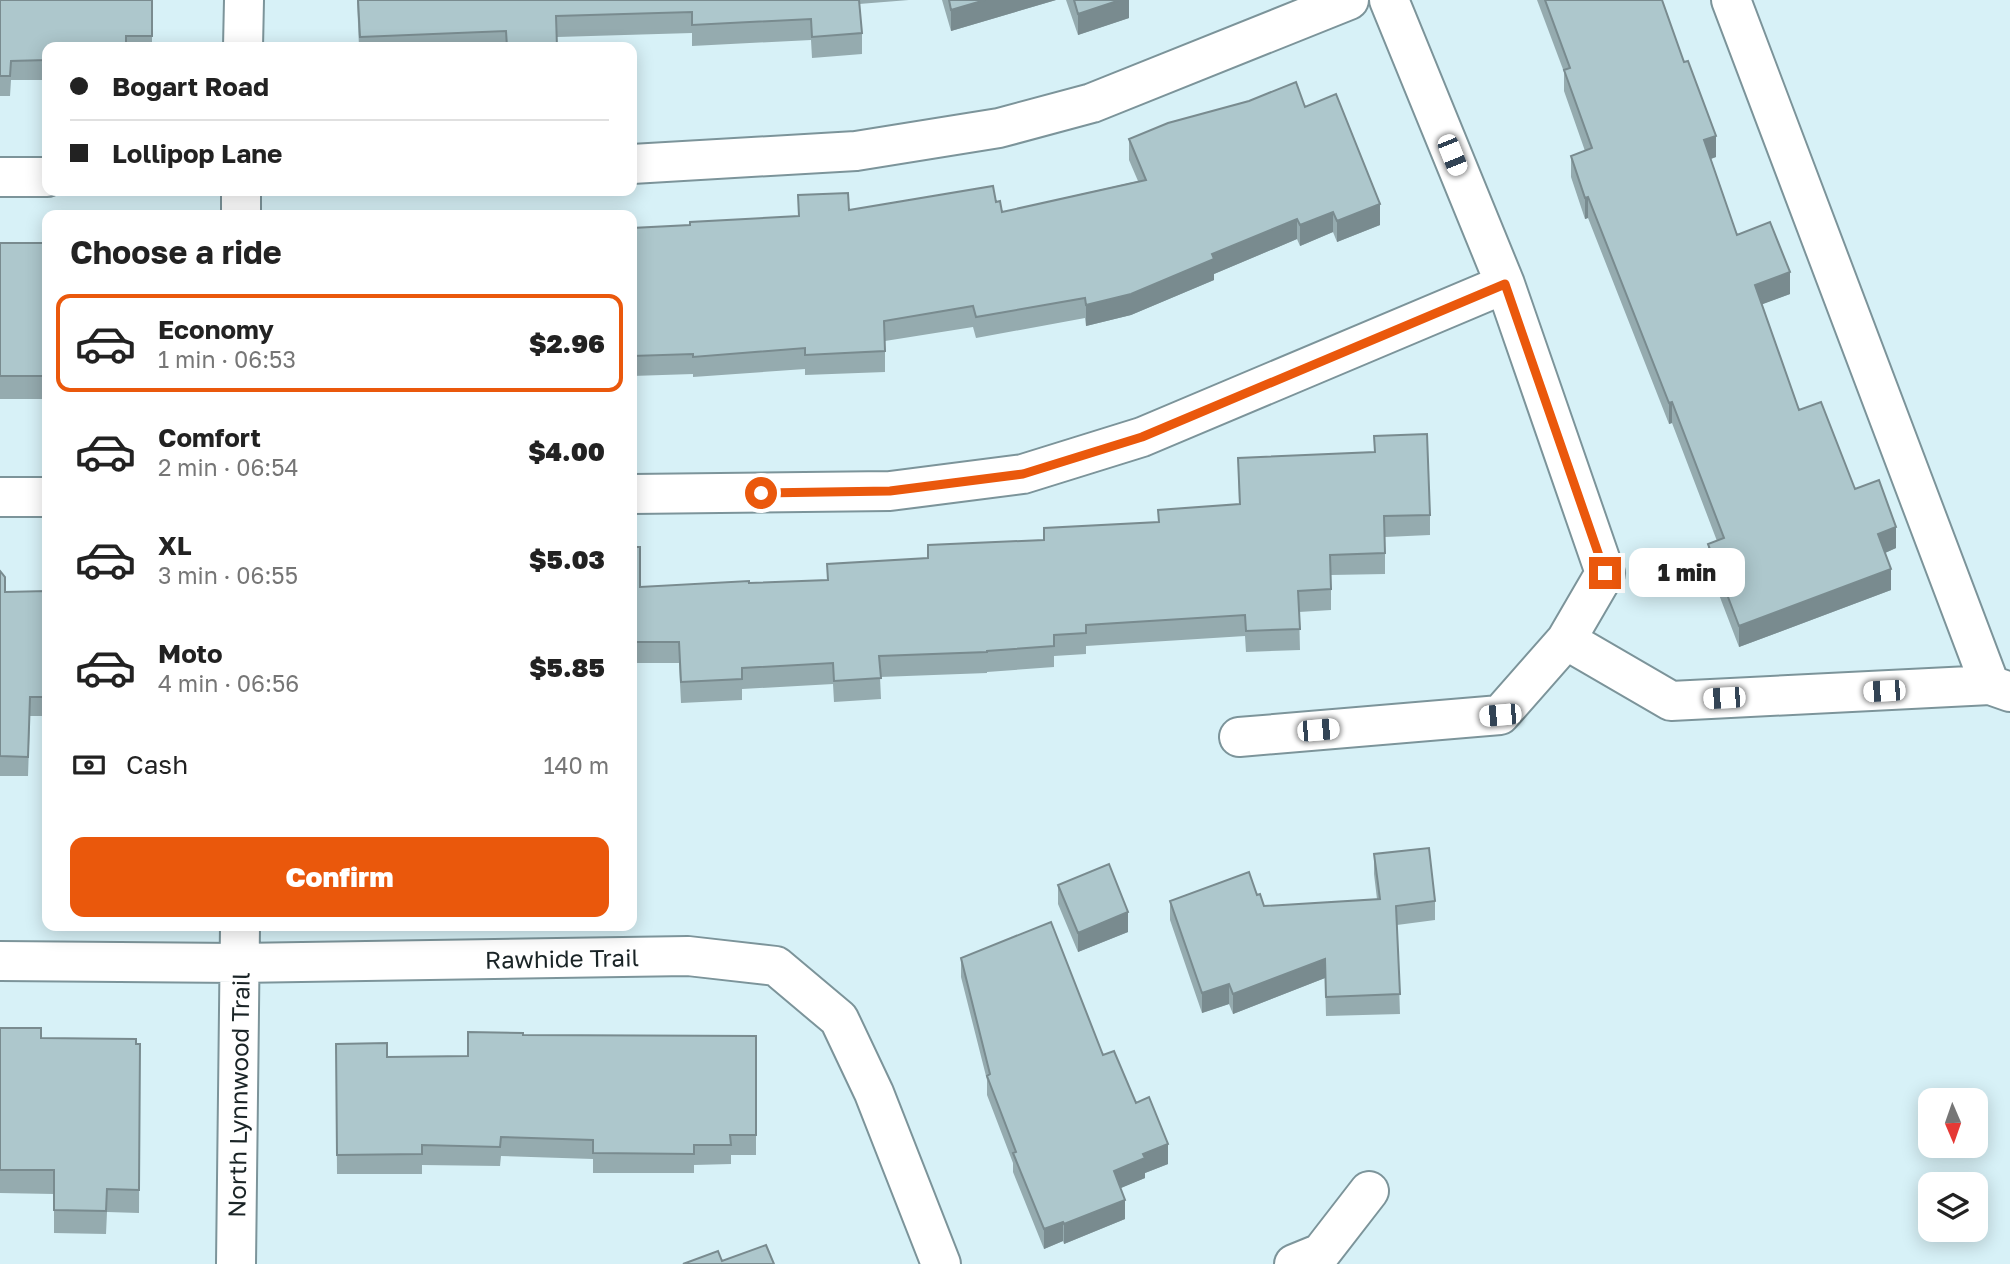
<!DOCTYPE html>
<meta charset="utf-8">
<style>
body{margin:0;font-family:"Golos Text",sans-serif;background:#f2f2f2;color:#222;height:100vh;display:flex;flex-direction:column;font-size:26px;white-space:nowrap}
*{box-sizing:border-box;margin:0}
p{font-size:23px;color:#767676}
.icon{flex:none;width:38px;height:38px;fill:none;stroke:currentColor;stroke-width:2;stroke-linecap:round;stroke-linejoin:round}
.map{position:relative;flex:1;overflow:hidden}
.sheet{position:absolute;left:42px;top:210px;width:595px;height:721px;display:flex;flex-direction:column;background:#fff;border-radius:14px;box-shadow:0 4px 18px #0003}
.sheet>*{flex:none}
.top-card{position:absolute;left:42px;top:42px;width:595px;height:154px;border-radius:14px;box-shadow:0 4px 18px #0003;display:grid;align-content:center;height:154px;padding:0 28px;background:#fff}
.needle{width:46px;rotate:178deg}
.buttons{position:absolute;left:1918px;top:1088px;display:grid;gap:14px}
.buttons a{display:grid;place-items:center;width:70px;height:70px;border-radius:14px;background:#fff;box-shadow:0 4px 18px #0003;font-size:35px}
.end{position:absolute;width:32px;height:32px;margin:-16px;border:9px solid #ea580c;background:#fff;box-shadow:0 0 0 4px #fff}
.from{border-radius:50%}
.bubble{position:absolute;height:49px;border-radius:14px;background:#fff;box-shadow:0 4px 18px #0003;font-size:23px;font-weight:800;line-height:49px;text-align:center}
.car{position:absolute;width:21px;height:42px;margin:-21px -10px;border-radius:9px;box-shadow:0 0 5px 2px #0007;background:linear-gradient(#fff 24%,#345 0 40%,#fff 0 76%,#345 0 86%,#fff 0)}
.top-card b{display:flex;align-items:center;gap:24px;height:66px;font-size:26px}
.top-card b+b{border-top:2px solid #e0e0e0}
.top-card i{width:18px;height:18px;background:#222}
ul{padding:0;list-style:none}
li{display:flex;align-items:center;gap:21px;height:98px;margin:0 14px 10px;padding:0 14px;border:4px solid transparent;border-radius:14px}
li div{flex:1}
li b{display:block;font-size:26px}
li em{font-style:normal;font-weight:800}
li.on{border-color:#ea580c}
li>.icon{width:63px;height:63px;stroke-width:1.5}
h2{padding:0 28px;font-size:32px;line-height:84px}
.pay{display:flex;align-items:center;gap:18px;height:77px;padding:0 28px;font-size:26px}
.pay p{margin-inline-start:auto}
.primary-button{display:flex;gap:14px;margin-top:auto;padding:14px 28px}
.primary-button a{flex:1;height:80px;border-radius:14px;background:#ea580c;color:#fff;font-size:28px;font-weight:800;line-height:80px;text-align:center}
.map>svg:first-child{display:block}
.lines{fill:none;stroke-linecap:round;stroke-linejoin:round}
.minor-casing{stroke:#7c949a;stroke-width:42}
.minor{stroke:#fff;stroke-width:38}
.wall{fill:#95abaf}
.shaded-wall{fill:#798b8f}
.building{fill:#adc7cc;stroke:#798b8f;stroke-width:2}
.route{stroke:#ea580c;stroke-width:9}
.labels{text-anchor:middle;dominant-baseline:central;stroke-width:6;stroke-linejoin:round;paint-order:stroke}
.street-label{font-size:24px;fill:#1a2426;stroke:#fff}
</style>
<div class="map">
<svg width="2010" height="1264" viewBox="0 0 2010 1264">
<rect width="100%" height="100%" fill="#d7f1f7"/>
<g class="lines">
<defs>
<path id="minor" d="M 1731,0 L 1990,685
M 243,47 L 244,0
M 632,164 L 856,151 L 999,128 L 1092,103 L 1349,0
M 0,177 L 47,177
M 241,191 L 241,215
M 632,494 L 890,491 L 1023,474 L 1142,437 L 1505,284
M 0,497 L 47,497
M 1566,640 L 1671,701 L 1990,685 L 2010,692
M 1239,737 L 1500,715 L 1566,640 L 1605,573 L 1505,284 L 1389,0
M 0,961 L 239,963 L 688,956 L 776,966 L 839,1019 L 874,1093 L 941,1264
M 236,1264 L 240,926
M 1294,1264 L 1321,1253 L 1369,1191"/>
</defs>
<use href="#minor" class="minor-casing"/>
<use href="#minor" class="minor"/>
</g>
<path class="wall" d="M 0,0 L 152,0 L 152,47 L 47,47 L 47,80 L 11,80 L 10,96 L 0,96 Z
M 357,0 L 909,0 L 859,4 L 862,33 L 862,54 L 812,58 L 811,40 L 692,46 L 692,33 L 557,37 L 557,47 L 359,47 Z
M 942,0 L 1056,0 L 951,31 Z
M 1066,0 L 1129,0 L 1129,18 L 1078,35 Z
M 1537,0 L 1662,0 L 1716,157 L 1711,159 L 1737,235 L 1790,294 L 1762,304 L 1799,410 L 1896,548 L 1885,553 L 1891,590 L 1739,647 L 1708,566 L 1708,544 L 1717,541 L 1672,423 L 1669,424 L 1588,218 L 1585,219 L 1571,177 L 1571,156 L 1585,151 L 1564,91 L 1564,72 Z
M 1305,107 L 1380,225 L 1337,242 L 1333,232 L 1300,246 L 1297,239 L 1214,274 L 1214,280 L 1131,315 L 1086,326 L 1085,318 L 976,338 L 973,327 L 885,341 L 885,372 L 805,375 L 805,369 L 693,377 L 693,374 L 632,376 L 632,228 L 690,225 L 798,216 L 798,195 L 849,210 L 996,202 L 1002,212 L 1138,181 L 1129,160 L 1129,139 Z
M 0,243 L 47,243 L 47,399 L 0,399 Z
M 1374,436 L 1430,515 L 1430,535 L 1385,537 L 1385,574 L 1331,575 L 1331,610 L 1299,612 L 1300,650 L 1246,652 L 1245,636 L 1086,646 L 1086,654 L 1054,656 L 1054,667 L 987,672 L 987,673 L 880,677 L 881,699 L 834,702 L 833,684 L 742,689 L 742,700 L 681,703 L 679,663 L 632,663 L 632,547 L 640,587 L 827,580 L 827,564 L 928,558 L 1158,522 L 1239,504 L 1238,458 L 1374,452 Z
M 0,571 L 5,592 L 47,591 L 47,716 L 30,716 L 28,776 L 0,776 Z
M 1374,854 L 1435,901 L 1435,920 L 1397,925 L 1400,1014 L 1326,1016 L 1325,978 L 1233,1014 L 1229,1004 L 1202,1013 L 1170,920 L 1170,901 L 1257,895 L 1264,906 L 1377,899 L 1374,874 Z
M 1058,885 L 1128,932 L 1078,952 L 1058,904 Z
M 961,958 L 1103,1055 L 1136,1103 L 1168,1164 L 1145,1173 L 1145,1178 L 1120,1188 L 1125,1219 L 1064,1244 L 1063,1241 L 1044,1249 L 1013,1172 L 1013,1163 L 987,1095 L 987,1080 L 961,977 Z
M 0,1028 L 41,1038 L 140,1044 L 139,1213 L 107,1212 L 106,1234 L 54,1233 L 54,1194 L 0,1193 Z
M 523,1035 L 756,1036 L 756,1155 L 731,1155 L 731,1164 L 694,1165 L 694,1173 L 593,1173 L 593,1159 L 501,1156 L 500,1166 L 422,1165 L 422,1174 L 337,1174 L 336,1044 L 387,1057 L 468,1056 Z"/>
<path class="shaded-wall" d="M 985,0 L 1056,0 L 951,31 L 951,10 Z
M 1120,0 L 1129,0 L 1129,18 L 1078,35 L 1078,14 Z
M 1716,136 L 1716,157 L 1704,161 L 1704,140 Z
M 1588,197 L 1588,218 L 1585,219 L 1585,198 Z
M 1380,204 L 1380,225 L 1337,242 L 1337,221 Z
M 1333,212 L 1333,232 L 1300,246 L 1300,225 Z
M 1297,219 L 1297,239 L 1214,274 L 1214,280 L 1131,315 L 1086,326 L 1086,305 Z
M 1790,272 L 1790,294 L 1755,307 L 1755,285 Z
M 1672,402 L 1672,423 L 1669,424 L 1669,403 Z
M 1896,527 L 1896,548 L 1878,556 L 1878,534 Z
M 1891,569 L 1891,590 L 1739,647 L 1739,626 Z
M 1128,912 L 1128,932 L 1078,952 L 1078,933 Z
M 1325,959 L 1325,978 L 1233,1014 L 1233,994 Z
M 1229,984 L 1229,1004 L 1202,1013 L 1202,993 Z
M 1168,1144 L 1168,1164 L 1145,1173 L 1145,1178 L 1114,1191 L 1114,1171 L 1143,1154 Z
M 1125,1200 L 1125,1219 L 1064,1244 L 1064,1224 Z
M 1063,1222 L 1063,1241 L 1044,1249 L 1044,1229 Z"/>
<path class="building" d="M 0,0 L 152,0 L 152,36 L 126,36 L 126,47 L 47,47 L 47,60 L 11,61 L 10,76 L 0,76 Z
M 358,0 L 859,0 L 862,33 L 812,37 L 811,19 L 692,25 L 692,12 L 556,16 L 557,47 L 507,47 L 506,31 L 360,37 Z
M 949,0 L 985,0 L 951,10 Z
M 1074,0 L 1120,0 L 1078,14 Z
M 1545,0 L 1662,0 L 1684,62 L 1688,61 L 1716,136 L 1704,140 L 1737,235 L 1770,222 L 1790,272 L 1755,285 L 1799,410 L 1821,402 L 1855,489 L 1879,480 L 1896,527 L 1878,534 L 1891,569 L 1739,626 L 1708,544 L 1724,538 L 1672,402 L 1669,403 L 1588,197 L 1585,198 L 1571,156 L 1592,148 L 1564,70 L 1570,68 Z
M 1296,82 L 1305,107 L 1336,94 L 1380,204 L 1337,221 L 1333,212 L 1300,225 L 1297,219 L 1212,254 L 1214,259 L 1131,294 L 1086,305 L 1085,298 L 976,317 L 973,306 L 884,321 L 885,351 L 805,355 L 805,348 L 693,357 L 693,354 L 632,356 L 632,228 L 690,225 L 690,222 L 799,216 L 798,195 L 848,193 L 849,210 L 993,186 L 996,202 L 1000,201 L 1002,212 L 1146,180 L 1129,139 L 1168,123 L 1249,101 Z
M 0,243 L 47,243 L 47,376 L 0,376 Z
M 1427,434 L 1430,515 L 1384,516 L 1385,553 L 1330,555 L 1331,589 L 1298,591 L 1300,629 L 1246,631 L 1245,615 L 1086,625 L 1086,633 L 1054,635 L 1054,646 L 987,651 L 987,652 L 879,656 L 881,678 L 834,681 L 833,663 L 742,668 L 742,679 L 681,682 L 679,642 L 632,642 L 632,547 L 640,547 L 640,587 L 749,581 L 749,583 L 828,580 L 827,564 L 928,558 L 928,545 L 1044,540 L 1044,528 L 1159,522 L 1158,510 L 1240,504 L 1238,458 L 1375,452 L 1374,436 Z
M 0,571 L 5,577 L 5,592 L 47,591 L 47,697 L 30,697 L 28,757 L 0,756 Z
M 1429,848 L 1435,901 L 1396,906 L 1400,994 L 1326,997 L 1325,959 L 1233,994 L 1229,984 L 1202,993 L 1170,901 L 1249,872 L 1257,895 L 1260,894 L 1264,906 L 1380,899 L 1374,854 Z
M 1109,864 L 1128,912 L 1078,933 L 1058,885 Z
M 1051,922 L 1103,1055 L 1114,1051 L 1136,1103 L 1149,1097 L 1168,1144 L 1143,1154 L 1145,1158 L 1114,1171 L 1125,1200 L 1064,1224 L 1063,1222 L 1044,1229 L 1013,1153 L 1016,1152 L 987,1076 L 990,1074 L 961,958 Z
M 0,1028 L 41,1028 L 41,1038 L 136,1039 L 136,1044 L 140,1044 L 139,1190 L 107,1189 L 106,1211 L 54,1210 L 54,1170 L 0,1170 Z
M 468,1032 L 523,1033 L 523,1035 L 756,1036 L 756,1135 L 730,1135 L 731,1145 L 694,1145 L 694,1154 L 593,1153 L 593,1140 L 501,1137 L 500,1147 L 422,1145 L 422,1154 L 337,1155 L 336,1044 L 387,1043 L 387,1057 L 468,1056 Z
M 766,1245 L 774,1264 L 683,1264 L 718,1251 L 722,1261 Z"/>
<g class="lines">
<path class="route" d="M 761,493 L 890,491 L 1023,474 L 1142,437 L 1505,284 L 1605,573"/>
</g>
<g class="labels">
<g class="street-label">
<text transform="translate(562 958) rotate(-1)">Rawhide Trail</text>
<text transform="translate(238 1095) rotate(-89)">North Lynnwood Trail</text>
</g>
</g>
</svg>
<div class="buttons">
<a><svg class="needle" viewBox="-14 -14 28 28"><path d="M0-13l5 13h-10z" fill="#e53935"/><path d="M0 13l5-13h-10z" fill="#767676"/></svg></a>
<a><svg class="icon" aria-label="layers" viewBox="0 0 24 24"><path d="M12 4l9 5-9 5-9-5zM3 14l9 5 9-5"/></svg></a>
</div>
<i class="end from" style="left:761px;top:493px"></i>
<i class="end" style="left:1605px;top:573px"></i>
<div class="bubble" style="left:1629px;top:548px;width:116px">1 min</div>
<i class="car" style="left:1452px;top:155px;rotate:158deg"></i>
<i class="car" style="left:1884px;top:691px;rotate:267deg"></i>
<i class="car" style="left:1724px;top:698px;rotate:267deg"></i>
<i class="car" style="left:1500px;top:715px;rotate:265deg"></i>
<i class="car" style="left:1318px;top:730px;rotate:85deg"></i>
<div class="top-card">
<b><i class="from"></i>Bogart Road</b>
<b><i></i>Lollipop Lane</b>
</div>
<section class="sheet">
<h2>Choose a ride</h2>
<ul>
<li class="on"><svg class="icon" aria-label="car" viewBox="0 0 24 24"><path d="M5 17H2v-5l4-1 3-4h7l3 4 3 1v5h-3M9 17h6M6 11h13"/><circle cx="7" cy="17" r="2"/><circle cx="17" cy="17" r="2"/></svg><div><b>Economy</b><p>1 min · 06:53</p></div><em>$2.96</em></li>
<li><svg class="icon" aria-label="car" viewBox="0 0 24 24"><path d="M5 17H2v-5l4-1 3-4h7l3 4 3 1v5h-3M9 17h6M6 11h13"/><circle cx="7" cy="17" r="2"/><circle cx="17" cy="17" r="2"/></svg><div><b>Comfort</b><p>2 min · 06:54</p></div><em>$4.00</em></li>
<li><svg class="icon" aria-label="car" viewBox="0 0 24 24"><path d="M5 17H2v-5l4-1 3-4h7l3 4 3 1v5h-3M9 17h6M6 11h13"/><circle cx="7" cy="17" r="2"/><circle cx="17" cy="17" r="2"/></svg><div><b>XL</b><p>3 min · 06:55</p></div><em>$5.03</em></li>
<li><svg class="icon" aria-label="car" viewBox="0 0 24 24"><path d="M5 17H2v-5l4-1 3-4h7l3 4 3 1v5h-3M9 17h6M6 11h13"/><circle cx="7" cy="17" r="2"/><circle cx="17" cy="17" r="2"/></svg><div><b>Moto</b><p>4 min · 06:56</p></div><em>$5.85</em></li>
</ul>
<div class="pay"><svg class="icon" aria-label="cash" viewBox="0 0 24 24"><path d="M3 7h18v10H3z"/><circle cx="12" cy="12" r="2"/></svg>Cash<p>140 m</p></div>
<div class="primary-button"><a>Confirm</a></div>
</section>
</div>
